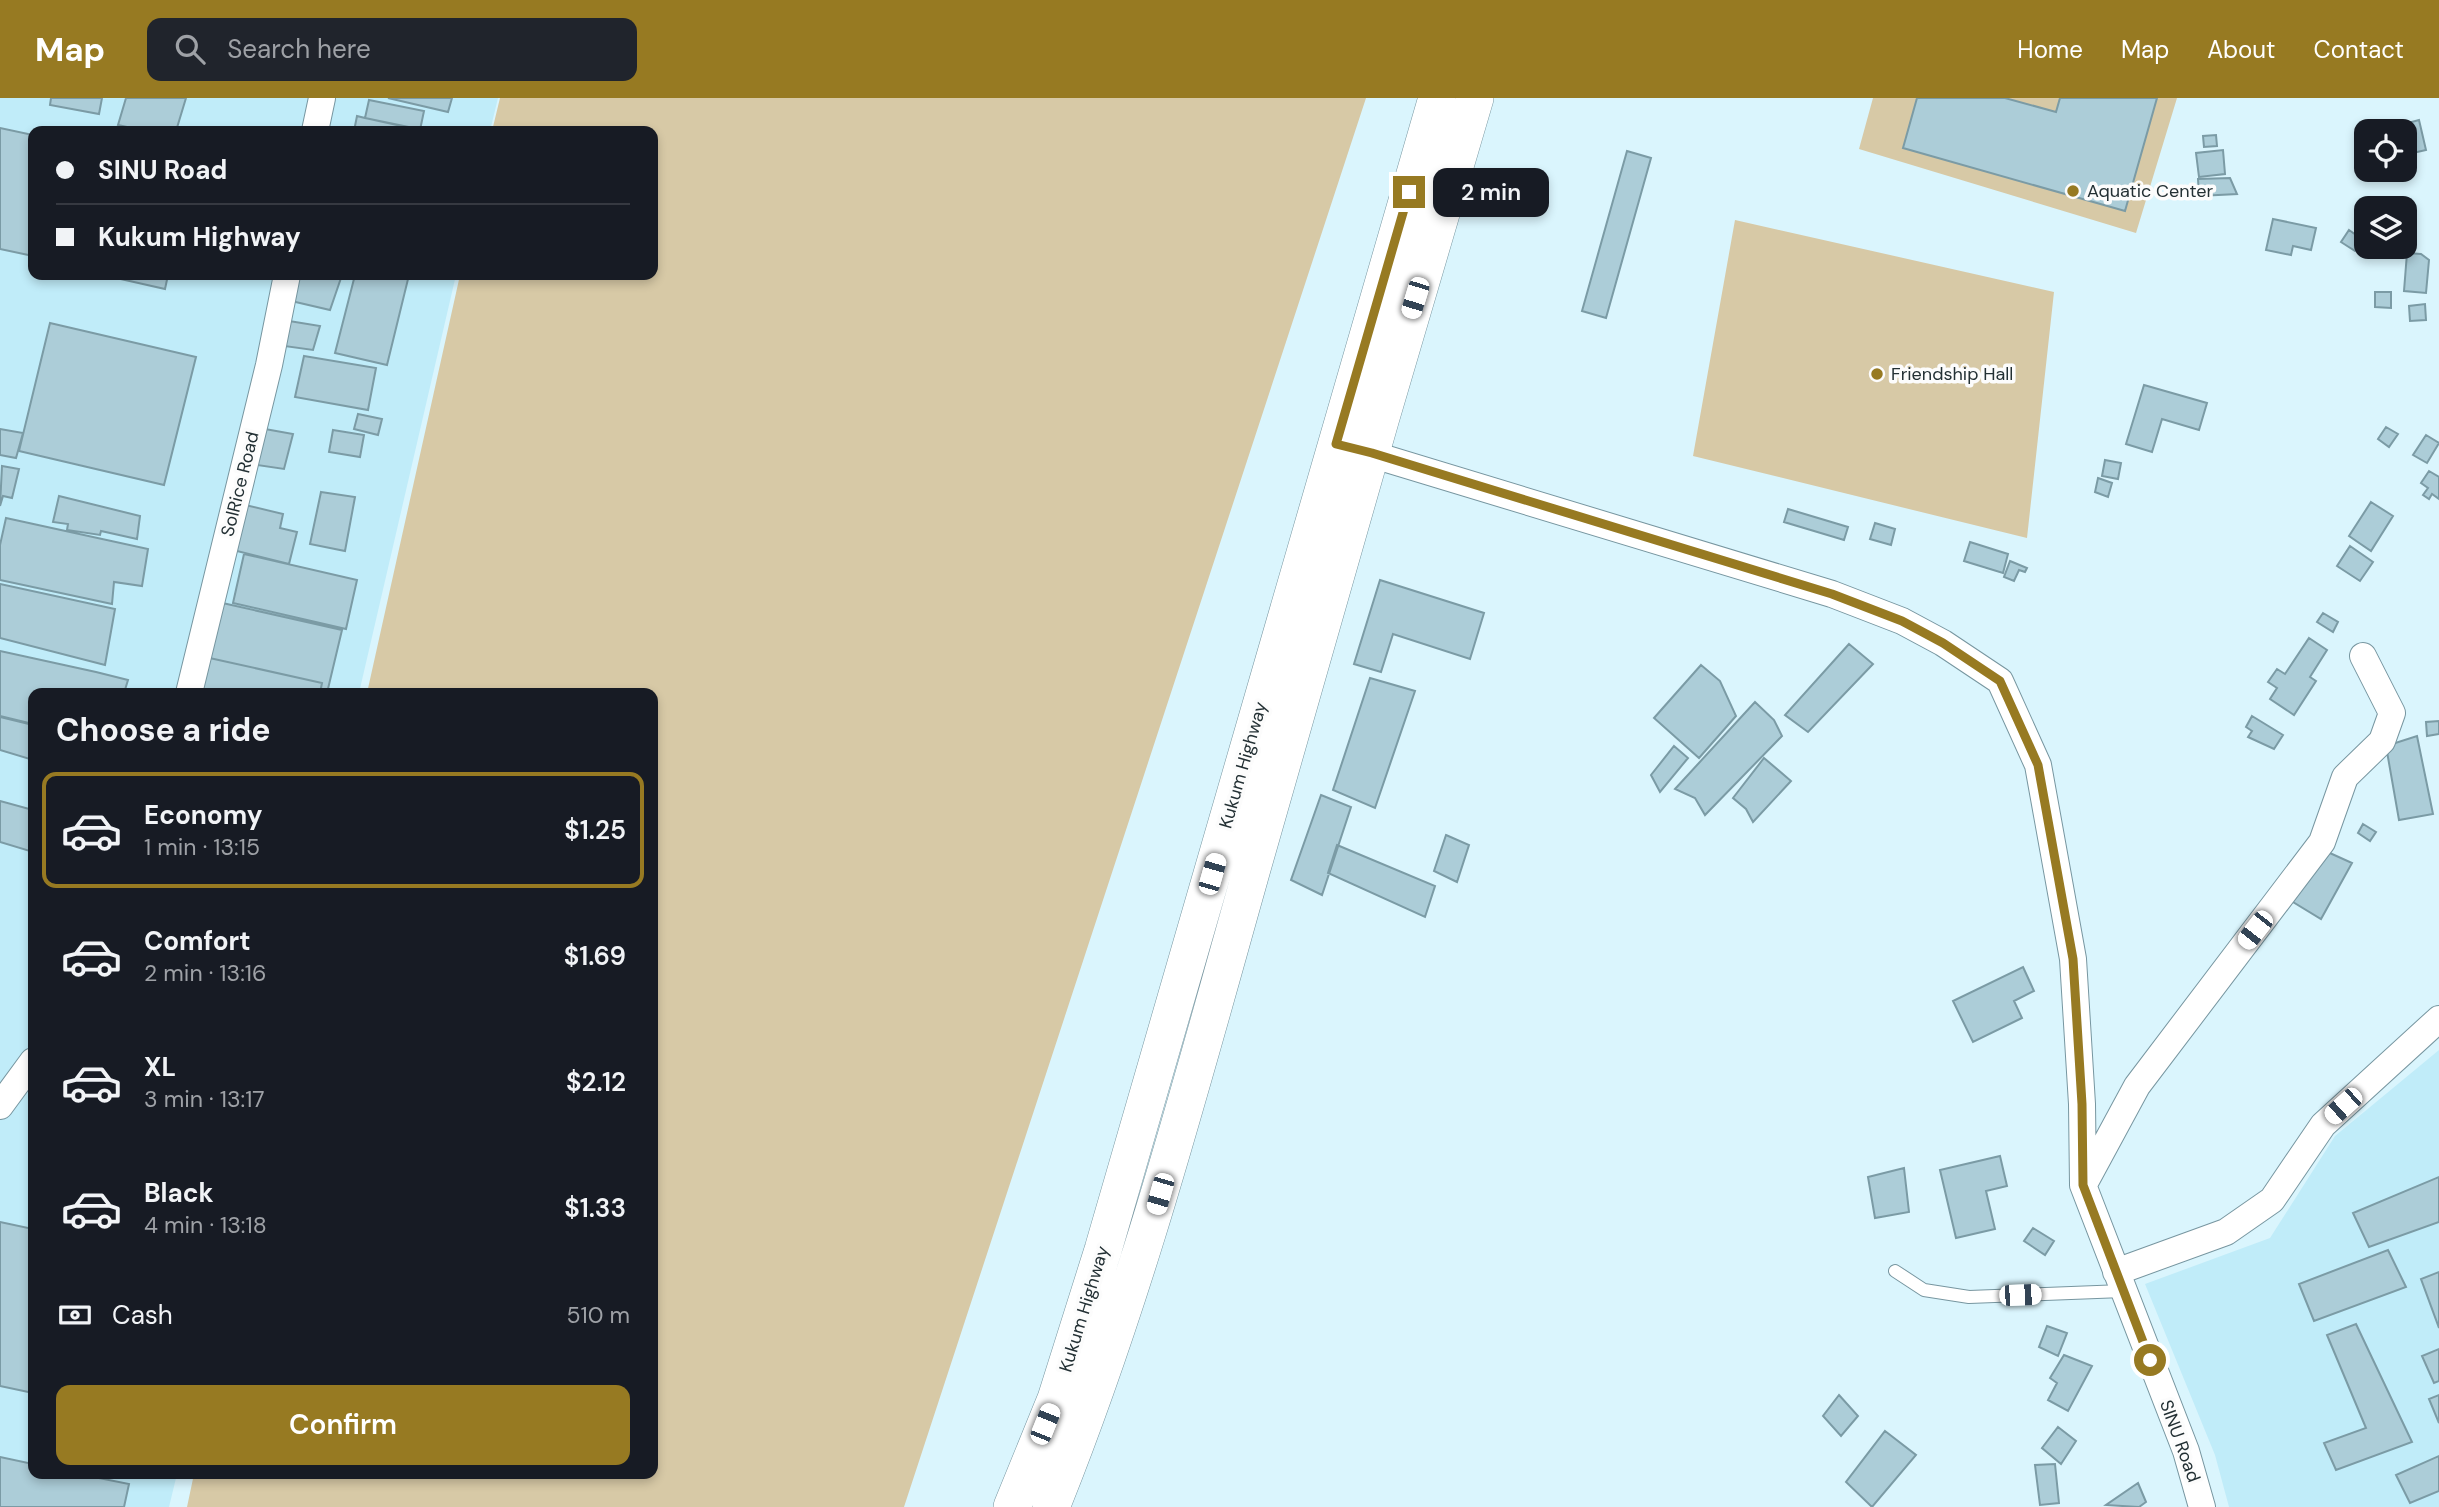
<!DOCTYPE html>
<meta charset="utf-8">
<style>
body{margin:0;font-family:"DM Sans",sans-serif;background:#20242c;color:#f1f3f6;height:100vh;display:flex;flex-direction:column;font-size:26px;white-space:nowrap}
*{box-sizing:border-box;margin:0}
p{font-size:23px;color:#9ea1a6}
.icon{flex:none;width:38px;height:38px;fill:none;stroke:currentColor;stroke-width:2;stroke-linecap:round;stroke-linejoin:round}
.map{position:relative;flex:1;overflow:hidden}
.drawer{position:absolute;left:28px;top:590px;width:630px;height:791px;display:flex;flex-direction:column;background:#171b24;border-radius:14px;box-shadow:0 4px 10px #0003}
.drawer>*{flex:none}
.hud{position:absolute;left:28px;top:28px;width:630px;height:154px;border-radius:14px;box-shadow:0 4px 10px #0003;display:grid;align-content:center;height:154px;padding:0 28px;background:#171b24}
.buttons{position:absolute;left:2354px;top:21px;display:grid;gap:14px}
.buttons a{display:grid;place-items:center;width:63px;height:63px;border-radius:14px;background:#171b24;box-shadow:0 4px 10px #0003;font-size:35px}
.end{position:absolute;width:32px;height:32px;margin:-16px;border:9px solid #977a22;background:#fff;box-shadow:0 0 0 4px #fff}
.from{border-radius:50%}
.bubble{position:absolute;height:49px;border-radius:14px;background:#171b24;box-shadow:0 4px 10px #0003;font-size:23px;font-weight:600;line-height:49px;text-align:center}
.car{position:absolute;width:21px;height:42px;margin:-21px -10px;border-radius:9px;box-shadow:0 0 5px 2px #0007;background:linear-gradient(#fff 24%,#345 0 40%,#fff 0 76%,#345 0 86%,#fff 0)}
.hud b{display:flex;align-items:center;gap:24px;height:66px;font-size:26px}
.hud b+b{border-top:2px solid #363941}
.hud i{width:18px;height:18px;background:#f1f3f6}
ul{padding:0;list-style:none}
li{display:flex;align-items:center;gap:21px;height:116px;margin:0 14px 10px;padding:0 14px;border:4px solid transparent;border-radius:14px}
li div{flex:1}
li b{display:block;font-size:26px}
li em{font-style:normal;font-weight:600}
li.on{border-color:#977a22}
li>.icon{width:63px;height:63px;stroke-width:1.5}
h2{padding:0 28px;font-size:32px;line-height:84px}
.pay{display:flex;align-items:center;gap:18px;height:77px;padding:0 28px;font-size:26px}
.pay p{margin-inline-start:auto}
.primary-button{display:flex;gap:14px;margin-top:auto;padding:14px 28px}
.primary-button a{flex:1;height:80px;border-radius:14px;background:#977a22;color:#fff;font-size:28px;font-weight:600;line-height:80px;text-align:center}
header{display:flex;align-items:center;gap:42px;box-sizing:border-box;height:98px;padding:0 35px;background:#977a22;color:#fff}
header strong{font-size:33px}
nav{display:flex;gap:38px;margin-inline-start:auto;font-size:24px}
.search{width:490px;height:63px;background:#20242c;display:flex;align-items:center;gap:18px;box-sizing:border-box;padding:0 24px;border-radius:14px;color:#9ea1a6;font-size:26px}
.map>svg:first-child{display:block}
.built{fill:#c0ecf9}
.green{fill:#d7c9a6}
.building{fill:#accdd8;stroke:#7b9ba5;stroke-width:2}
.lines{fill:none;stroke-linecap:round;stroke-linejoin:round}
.lane-casing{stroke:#7796a0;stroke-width:14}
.street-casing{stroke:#7796a0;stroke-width:28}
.secondary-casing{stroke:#7796a0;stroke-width:38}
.lane{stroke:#fff;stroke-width:12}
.street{stroke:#fff;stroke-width:26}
.secondary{stroke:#fff;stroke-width:37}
.route{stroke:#977a22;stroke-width:9}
.poi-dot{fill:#977a22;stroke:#fcfcfc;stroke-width:2.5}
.labels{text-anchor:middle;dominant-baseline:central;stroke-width:7;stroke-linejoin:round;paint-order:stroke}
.poi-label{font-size:18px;fill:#233034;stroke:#fcfcfc;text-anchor:start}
.street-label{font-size:18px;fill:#233034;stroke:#fcfcfc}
</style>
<header>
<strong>Map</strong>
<div class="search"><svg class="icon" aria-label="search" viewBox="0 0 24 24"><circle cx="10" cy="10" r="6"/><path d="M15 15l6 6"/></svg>Search here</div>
<nav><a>Home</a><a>Map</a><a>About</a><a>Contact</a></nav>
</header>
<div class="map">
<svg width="2439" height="1409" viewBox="0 0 2439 1409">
<rect width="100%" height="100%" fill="#daf5fd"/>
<path class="built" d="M 0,0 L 498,0 L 490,33 L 33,33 L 33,177 L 456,177 L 359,595 L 33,595 L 33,1376 L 177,1376 L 169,1409 L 0,1409 Z
M 2439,952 L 2439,1409 L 2229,1409 L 2215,1357 L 2145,1186 L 2270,1140 L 2335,1038 Z"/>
<path class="green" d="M 500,0 L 1366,0 L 904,1409 L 187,1409 L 194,1376 L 653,1376 L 653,595 L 367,595 L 460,177 L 653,177 L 653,33 L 492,33 Z
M 1873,0 L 2177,0 L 2136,135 L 1859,51 Z
M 1735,122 L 2054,194 L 2027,440 L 1693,358 Z"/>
<path class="building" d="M 51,0 L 102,0 L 99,16 L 50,7 Z
M 126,0 L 186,0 L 176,33 L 145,33 L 118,27 Z
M 388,0 L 452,0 L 448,14 Z
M 1917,0 L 2005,0 L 2056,14 L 2060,0 L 2157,0 L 2125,113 L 1903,50 Z
M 369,2 L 424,13 L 420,32 L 365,20 Z
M 357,18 L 365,20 L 428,33 L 354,33 Z
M 2419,22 L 2426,52 L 2404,57 L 2404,33 L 2394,33 L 2393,29 Z
M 0,30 L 33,37 L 33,158 L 0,151 Z
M 2216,37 L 2217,48 L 2204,49 L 2203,38 Z
M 2223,52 L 2225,76 L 2199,79 L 2196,55 Z
M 1627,53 L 1651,60 L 1606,220 L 1582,213 Z
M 2230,80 L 2237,96 L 2199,98 L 2198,81 Z
M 2273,121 L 2316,130 L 2311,152 L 2293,148 L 2291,157 L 2266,152 Z
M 2349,132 L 2363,142 L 2355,153 L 2341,144 Z
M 2407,155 L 2421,156 L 2429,162 L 2426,195 L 2404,193 Z
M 103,177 L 168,177 L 165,191 Z
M 295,177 L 342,177 L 330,212 L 287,202 Z
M 355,177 L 409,177 L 387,267 L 335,255 Z
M 2375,194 L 2391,194 L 2391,210 L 2375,209 Z
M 2425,206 L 2426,222 L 2410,223 L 2409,208 Z
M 283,222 L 320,228 L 313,252 L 277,247 Z
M 50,225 L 196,259 L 164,387 L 19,353 Z
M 304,258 L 376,270 L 368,312 L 295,299 Z
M 2144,287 L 2207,305 L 2199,332 L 2162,321 L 2152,354 L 2126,346 Z
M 358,316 L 382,321 L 378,337 L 354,331 Z
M 2386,329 L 2398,336 L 2389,349 L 2378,341 Z
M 0,331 L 23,335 L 16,360 L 0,357 Z
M 265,331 L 293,336 L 284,371 L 257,367 Z
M 333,332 L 364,337 L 360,359 L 329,354 Z
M 2426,337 L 2439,345 L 2427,365 L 2413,357 Z
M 2105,362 L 2121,365 L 2118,381 L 2102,378 Z
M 2,368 L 19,371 L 12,400 L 3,398 L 0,408 Z
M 2429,373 L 2439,379 L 2439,401 L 2432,396 L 2429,401 L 2423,397 L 2428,390 L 2421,385 Z
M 2098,380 L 2112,385 L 2108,399 L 2095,394 Z
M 321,394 L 355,399 L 345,453 L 310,446 Z
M 59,398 L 140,418 L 137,441 L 101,433 L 100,437 L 67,432 L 68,426 L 53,424 Z
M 2371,404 L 2393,418 L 2371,453 L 2349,438 Z
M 241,406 L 283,416 L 280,430 L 297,434 L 289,466 L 229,451 Z
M 1788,411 L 1848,429 L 1844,442 L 1784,424 Z
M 6,420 L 148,451 L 142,488 L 114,484 L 112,506 L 0,482 L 0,447 Z
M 1875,425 L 1895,431 L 1891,447 L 1870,441 Z
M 1970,444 L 2008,456 L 2003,475 L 1964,463 Z
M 2350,448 L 2373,464 L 2360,483 L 2337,468 Z
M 244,456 L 357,482 L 346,531 L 233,505 Z
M 2010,463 L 2027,470 L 2025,474 L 2019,472 L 2014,483 L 2004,479 Z
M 1380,482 L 1484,515 L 1470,561 L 1393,536 L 1381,574 L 1354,566 Z
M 0,486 L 115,511 L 105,567 L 0,540 Z
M 218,504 L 342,532 L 327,595 L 320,595 L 322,585 L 205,559 Z
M 2323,515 L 2338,524 L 2333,534 L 2317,524 Z
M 2309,540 L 2327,552 L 2310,579 L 2316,583 L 2294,617 L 2270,601 L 2277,590 L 2268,584 L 2277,571 L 2285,576 Z
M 1849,546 L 1873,566 L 1808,634 L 1785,617 Z
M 0,553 L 96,574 L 128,582 L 124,595 L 33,595 L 33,626 L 0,618 Z
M 205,559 L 322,585 L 320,595 L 191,595 Z
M 1701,567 L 1720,583 L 1736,618 L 1699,660 L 1654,620 Z
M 1370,580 L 1415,593 L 1375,710 L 1333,692 Z
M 1755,604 L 1774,622 L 1782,638 L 1705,717 L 1695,700 L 1675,691 Z
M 2252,618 L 2283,637 L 2274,651 L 2248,639 L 2252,633 L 2246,629 Z
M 0,619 L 33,627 L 33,662 L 0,652 Z
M 2439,623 L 2439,636 L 2427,638 L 2426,624 Z
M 2417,638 L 2433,716 L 2399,722 L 2386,648 Z
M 1674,648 L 1688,660 L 1660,694 L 1651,677 Z
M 1764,660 L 1791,683 L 1753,724 L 1746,711 L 1733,700 Z
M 1321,697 L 1351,709 L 1322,797 L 1291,782 Z
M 0,703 L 33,712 L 33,754 L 0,744 Z
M 2363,726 L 2376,734 L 2370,743 L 2358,735 Z
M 1446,737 L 1469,747 L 1457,784 L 1434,773 Z
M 1337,747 L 1435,788 L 1425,819 L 1328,775 Z
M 2321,751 L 2352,765 L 2321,821 L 2288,801 Z
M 2023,869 L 2034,893 L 2014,903 L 2022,920 L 1973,944 L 1953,903 Z
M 2000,1058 L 2007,1088 L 1986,1093 L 1995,1131 L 1956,1140 L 1940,1072 Z
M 1904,1070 L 1909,1114 L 1875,1120 L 1868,1079 Z
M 2439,1079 L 2439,1124 L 2369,1149 L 2353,1115 Z
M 0,1124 L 33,1131 L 33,1295 L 0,1288 Z
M 2033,1130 L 2054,1143 L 2045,1157 L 2024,1143 Z
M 2388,1152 L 2406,1189 L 2314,1223 L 2299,1186 Z
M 2439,1174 L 2439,1230 L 2421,1181 Z
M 2356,1226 L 2412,1344 L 2336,1372 L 2324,1345 L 2366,1330 L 2327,1237 Z
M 2047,1228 L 2067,1235 L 2058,1258 L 2039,1249 Z
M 2439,1251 L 2439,1283 L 2434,1285 L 2422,1258 Z
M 2064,1257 L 2092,1268 L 2068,1313 L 2048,1302 L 2057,1285 L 2050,1280 Z
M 1839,1297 L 1858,1318 L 1841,1338 L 1823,1318 Z
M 2439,1297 L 2439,1325 L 2429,1301 Z
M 2058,1329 L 2076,1343 L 2061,1366 L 2042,1350 Z
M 1885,1333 L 1916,1357 L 1872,1409 L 1846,1384 Z
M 2439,1358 L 2439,1393 L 2410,1405 L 2396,1377 Z
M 0,1359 L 33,1366 L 33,1376 L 79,1376 L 129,1386 L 124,1409 L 0,1409 Z
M 2055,1366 L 2059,1405 L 2040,1407 L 2035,1367 Z
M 2138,1385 L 2146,1404 L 2139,1409 L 2106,1407 Z"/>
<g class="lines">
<defs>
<path id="lane" d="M 1895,1173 L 1924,1192 L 1969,1199 L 2123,1193"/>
<path id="street" d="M 315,33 L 322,0
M 1354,351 L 1832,496 L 1902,523 L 1943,545 L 2000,583 L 2038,667 L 2073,861 L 2082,1006 L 2083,1087 L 2186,1353 L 2202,1409
M 189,595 L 269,267 L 287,177
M 0,1008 L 33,963
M 2084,1086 L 2137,988 L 2322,744 L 2345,679 L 2382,643 L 2392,615 L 2363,558
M 2116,1174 L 2226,1134 L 2272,1102 L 2323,1027 L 2439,921"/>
<path id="secondary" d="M 1012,1409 L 1056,1301 L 1103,1152 L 1437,0
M 1051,1409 C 1135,1201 1192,983 1253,767 C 1325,511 1399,255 1475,0"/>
</defs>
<use href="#lane" class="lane-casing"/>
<use href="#street" class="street-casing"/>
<use href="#secondary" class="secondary-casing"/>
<use href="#lane" class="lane"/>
<use href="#street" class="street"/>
<use href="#secondary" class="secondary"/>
</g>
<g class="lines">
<path class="route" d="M 1409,94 L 1336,346 L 1372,355 L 1832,496 L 1902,523 L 1943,545 L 2000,583 L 2038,667 L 2073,861 L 2082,1006 L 2083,1087 L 2150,1262"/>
</g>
<g class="poi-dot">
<circle cx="2073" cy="93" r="7"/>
<circle cx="1877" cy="276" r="7"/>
</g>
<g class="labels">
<g class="poi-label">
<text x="2087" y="93">Aquatic Center</text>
<text x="1891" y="276">Friendship Hall</text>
</g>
<g class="street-label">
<text transform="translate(240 386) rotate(-76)">SolRice Road</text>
<text transform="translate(1243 667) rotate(-74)">Kukum Highway</text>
<text transform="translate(1084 1211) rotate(-73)">Kukum Highway</text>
<text transform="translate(2180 1343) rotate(70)">SINU Road</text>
</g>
</g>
</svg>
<div class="buttons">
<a><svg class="icon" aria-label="locate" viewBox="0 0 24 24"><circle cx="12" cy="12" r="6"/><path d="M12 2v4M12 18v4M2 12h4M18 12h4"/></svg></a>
<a><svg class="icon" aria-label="layers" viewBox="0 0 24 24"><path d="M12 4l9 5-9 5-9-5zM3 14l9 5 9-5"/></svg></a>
</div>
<i class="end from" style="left:2150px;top:1262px"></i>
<i class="end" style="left:1409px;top:94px"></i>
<div class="bubble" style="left:1433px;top:70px;width:116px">2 min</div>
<i class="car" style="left:1415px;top:200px;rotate:197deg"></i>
<i class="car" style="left:1212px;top:776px;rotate:16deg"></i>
<i class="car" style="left:2255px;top:832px;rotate:218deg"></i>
<i class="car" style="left:2343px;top:1008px;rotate:228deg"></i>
<i class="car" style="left:1160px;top:1096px;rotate:196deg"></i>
<i class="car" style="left:2020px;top:1197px;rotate:88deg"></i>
<i class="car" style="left:1045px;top:1326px;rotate:22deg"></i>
<div class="hud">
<b><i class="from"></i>SINU Road</b>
<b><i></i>Kukum Highway</b>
</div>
<section class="drawer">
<h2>Choose a ride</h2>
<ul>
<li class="on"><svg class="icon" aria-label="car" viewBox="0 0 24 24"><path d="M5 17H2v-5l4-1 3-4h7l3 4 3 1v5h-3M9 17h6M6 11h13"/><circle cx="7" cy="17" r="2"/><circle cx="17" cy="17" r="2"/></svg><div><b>Economy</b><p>1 min · 13:15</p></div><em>$1.25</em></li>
<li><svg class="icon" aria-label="car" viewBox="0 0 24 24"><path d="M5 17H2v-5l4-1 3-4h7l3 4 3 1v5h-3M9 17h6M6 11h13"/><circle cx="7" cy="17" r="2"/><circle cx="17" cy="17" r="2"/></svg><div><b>Comfort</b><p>2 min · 13:16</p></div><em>$1.69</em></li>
<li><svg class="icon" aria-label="car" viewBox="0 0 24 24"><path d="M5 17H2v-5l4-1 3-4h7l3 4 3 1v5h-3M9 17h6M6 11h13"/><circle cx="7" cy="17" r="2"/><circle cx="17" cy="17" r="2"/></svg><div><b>XL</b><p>3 min · 13:17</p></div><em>$2.12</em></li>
<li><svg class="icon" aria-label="car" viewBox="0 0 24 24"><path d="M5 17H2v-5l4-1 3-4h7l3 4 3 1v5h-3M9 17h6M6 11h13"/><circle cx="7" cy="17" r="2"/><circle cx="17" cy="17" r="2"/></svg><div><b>Black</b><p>4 min · 13:18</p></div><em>$1.33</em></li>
</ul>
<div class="pay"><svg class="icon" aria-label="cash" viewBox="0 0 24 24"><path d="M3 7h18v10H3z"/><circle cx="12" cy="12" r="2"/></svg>Cash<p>510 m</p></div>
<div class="primary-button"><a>Confirm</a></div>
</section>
</div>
